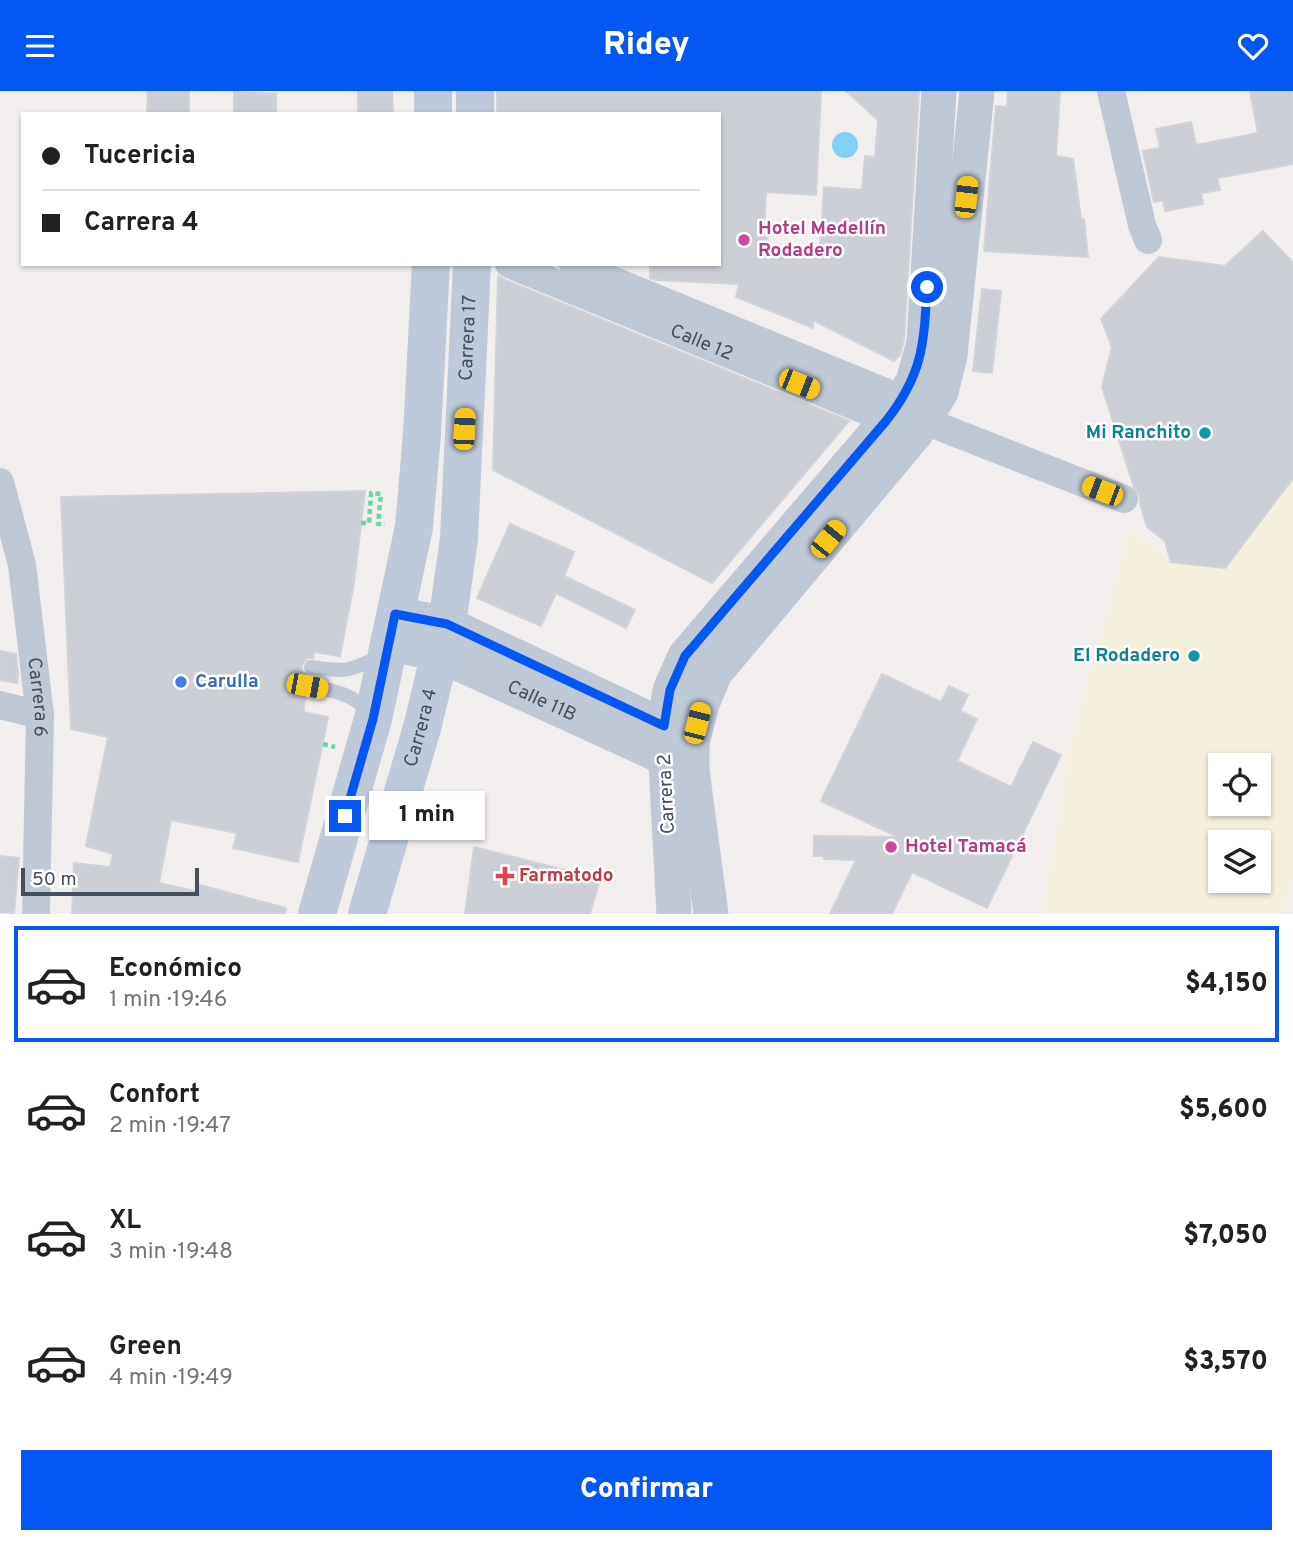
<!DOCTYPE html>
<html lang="es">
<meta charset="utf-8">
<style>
body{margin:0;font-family:Overpass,sans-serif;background:#f2f2f2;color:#202124;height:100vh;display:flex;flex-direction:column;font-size:26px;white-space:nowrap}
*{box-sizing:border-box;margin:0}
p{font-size:23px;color:#757577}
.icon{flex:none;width:38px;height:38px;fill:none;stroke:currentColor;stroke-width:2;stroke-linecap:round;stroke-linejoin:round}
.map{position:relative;height:823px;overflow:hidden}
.drawer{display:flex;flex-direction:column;background:#fff;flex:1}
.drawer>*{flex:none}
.guide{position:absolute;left:21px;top:21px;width:700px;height:154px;border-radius:0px;box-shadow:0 2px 5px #0004;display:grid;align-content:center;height:154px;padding:0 21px;background:#fff}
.fabs{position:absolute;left:1208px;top:662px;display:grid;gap:14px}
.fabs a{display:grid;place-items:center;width:63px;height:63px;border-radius:0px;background:#fff;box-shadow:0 2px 5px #0004;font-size:35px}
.scale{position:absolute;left:21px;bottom:18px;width:178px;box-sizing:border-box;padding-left:7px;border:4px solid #444f5d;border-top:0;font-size:19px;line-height:24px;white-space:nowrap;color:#444f5d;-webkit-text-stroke:5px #fff;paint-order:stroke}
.end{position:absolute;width:32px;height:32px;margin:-16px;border:9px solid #0557f3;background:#fff;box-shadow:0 0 0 4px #fff}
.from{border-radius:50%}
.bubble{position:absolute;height:49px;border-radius:0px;background:#fff;box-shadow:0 2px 5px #0004;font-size:23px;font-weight:800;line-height:49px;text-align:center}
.car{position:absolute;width:21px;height:42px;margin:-21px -10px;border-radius:9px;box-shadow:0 0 5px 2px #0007;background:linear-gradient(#f5c518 24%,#345 0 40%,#f5c518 0 76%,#345 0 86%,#f5c518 0)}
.guide b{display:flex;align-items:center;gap:24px;height:66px;font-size:26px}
.guide b+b{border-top:2px solid #e0e0e0}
.guide i{width:18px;height:18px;background:#202124}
ul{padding:12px 0 0;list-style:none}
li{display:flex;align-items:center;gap:21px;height:116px;margin:0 14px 10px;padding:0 7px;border:4px solid transparent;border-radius:0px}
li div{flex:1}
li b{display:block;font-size:26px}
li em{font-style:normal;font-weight:800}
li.active{border-color:#0557f3}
li>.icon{width:63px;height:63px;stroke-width:1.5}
.button{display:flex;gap:14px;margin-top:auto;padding:14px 21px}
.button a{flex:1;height:80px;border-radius:0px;background:#0557f3;color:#fff;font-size:28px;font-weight:800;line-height:80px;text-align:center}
header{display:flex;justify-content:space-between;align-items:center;height:91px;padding:0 21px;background:#0557f3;color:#fff;font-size:32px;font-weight:800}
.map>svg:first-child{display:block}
.sand{fill:#f4efdc;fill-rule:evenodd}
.water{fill:#7fd2f5}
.building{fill:#cccfd6;stroke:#d1d3da;stroke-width:2}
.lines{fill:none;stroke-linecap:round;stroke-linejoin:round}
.path{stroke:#6bd5ab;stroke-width:4.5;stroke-dasharray:5 3.5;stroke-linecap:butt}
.service{stroke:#bfc9d5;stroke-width:14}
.minor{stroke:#bfc9d5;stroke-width:28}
.tertiary{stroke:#bfc9d5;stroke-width:35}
.secondary{stroke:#bec9d9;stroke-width:38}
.route{stroke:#0557f3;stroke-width:9}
.hotel-dot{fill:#d1479c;stroke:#fff;stroke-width:2.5}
.culture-dot{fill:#0f9aa8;stroke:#fff;stroke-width:2.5}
.shop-dot{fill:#3f7fe0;stroke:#fff;stroke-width:2.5}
.health-dot{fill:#e0444e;stroke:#fff;stroke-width:2.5}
.labels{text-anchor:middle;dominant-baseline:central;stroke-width:5;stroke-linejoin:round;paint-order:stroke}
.hotel-label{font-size:19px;font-weight:bold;fill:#b23c85;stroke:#fff;text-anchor:start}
.street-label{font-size:19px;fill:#444f5d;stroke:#fff}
.culture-label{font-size:19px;font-weight:bold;fill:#0d838f;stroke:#fff;text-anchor:end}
.shop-label{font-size:19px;font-weight:bold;fill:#366cbe;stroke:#fff;text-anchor:start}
.health-label{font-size:19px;font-weight:bold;fill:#be3a42;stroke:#fff;text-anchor:start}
</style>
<header><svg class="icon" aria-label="menu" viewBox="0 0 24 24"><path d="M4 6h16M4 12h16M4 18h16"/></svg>Ridey<svg class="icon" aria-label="heart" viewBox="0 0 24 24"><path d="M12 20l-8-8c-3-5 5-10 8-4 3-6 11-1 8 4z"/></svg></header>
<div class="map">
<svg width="1293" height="823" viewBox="0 0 1293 823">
<rect width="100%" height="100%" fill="#f1eeed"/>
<path class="sand" d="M 1293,387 L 1293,786 L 1281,823 L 1043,823 L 1070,653 L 1130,438 L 1171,471 L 1225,477 ZM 1220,674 L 1258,674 L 1258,712 L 1220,712 ZM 1220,751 L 1258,751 L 1258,789 L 1220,789 Z"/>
<path class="water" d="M832 54a13 13 0 1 1 26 0a13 13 0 1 1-26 0Z"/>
<path class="building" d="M 148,0 L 189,0 L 189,23 L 147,23 Z
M 358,0 L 392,0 L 393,23 L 358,23 Z
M 497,0 L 821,0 L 816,104 L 766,101 L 764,142 L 768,142 L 767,157 L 820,159 L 824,96 L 862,99 L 865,65 L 875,66 L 878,29 L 846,0 L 919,0 L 904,248 L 900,264 L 894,270 L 813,229 L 813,237 L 736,206 L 739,193 L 656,189 L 650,187 L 650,173 L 719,173 L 719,23 L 497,23 Z
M 1008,0 L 1060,0 L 1056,65 L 1073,68 L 1081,128 L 1084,128 L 1088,166 L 984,160 L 996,15 L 1007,16 Z
M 1250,0 L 1293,0 L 1293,73 L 1217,87 L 1220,99 L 1201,102 L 1203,113 L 1165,120 L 1163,109 L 1154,111 L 1143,60 L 1160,57 L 1156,38 L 1191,31 L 1196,54 L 1258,42 Z
M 234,1 L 276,3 L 276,23 L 234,23 Z
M 1263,140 L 1293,172 L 1293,387 L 1225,477 L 1171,471 L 1165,450 L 1147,436 L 1140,412 L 1140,405 L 1134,396 L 1102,296 L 1112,256 L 1101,228 L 1159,166 L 1225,175 Z
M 498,185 L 503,188 L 849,330 L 712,492 L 493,379 Z
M 982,198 L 1001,200 L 992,282 L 973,280 Z
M 365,400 L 354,492 L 340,565 L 314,561 L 313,567 L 307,567 L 302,574 L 302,580 L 309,586 L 303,586 L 298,593 L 298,599 L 306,605 L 303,621 L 328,626 L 298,771 L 233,757 L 237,742 L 171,729 L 159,792 L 199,801 L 200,794 L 286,817 L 285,823 L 72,823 L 74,772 L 110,776 L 113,763 L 86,755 L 108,646 L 71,638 L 61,406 Z
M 510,433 L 574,461 L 564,485 L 635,519 L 626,537 L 556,502 L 541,535 L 477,507 Z
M 0,560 L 16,563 L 18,583 L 17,592 L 0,589 Z
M 882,583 L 941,611 L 949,595 L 968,604 L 960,620 L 977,628 L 957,670 L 1011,696 L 1033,651 L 1061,664 L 987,817 L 912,781 L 892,823 L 830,823 L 856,769 L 824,768 L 824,765 L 814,765 L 814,745 L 898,746 L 821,710 Z
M 474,756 L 600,788 L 590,823 L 465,823 Z
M 0,765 L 19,767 L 14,822 L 0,821 Z"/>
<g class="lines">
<path class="path" d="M 361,432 L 369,432 L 371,402 L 381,403 L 378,433 L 385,433
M 323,653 L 335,656"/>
<path class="service" d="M 311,576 C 346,581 349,581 380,565
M 307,595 C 330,599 354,602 368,621"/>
<g class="minor">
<path d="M 1111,0 L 1142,134 L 1148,149"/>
<path id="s1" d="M 509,173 L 872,322 L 896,317"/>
<path d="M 573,173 L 885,301 L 896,317 L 925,330 L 1124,408"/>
<path id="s2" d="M 0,391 L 22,474 L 40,624 L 36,823"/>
<path d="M 0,614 L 40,624"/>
</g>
<g class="tertiary">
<path d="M 395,523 L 447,533 L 664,635 L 683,646"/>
<path id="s3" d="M 389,552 L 440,564 L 683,675"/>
<path d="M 674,823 L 664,635 L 670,599 L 685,565 L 886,330 L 913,291 L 924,251 L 939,0"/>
<path d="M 711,823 L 692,679 L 692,652 L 702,613 L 715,582 L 916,342 L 941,301 L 950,264 L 977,0"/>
</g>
<g class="secondary">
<path d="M 433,0 L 433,23"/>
<path d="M 475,23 L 475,0"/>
<path d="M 317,823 L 373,628 L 414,436 L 422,343 L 431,173"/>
<path id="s4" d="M 367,823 L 422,637 L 447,533 L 459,447 L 472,173"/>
</g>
</g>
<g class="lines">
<path class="route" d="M 345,725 L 373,628 L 395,523 L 447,533 L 664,635 L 670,599 L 685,565 L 886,330 C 923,283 924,253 927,196"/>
</g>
<g class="hotel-dot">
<circle cx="744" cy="149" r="7"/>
<circle cx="891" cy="756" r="7"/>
</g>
<g class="culture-dot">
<circle cx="1205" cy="342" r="7"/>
<circle cx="1194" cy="565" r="7"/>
</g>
<circle class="shop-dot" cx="181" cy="591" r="7"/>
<path class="health-dot" d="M501.5 774.5h7v7h7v7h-7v7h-7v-7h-7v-7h7z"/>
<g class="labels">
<g class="hotel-label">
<text x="758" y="138">Hotel Medellín<tspan x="758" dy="22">Rodadero</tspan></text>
<text x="905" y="756">Hotel Tamacá</text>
</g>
<g class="street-label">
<text stroke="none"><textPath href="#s4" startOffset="588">Carrera 17</textPath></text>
<text stroke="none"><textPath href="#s1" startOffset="208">Calle 12</textPath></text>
<text stroke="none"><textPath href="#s2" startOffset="219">Carrera 6</textPath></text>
<text stroke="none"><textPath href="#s3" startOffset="164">Calle 11B</textPath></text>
<text stroke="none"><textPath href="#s4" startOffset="194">Carrera 4</textPath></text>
<text transform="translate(667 703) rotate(-93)">Carrera 2</text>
</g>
<g class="culture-label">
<text x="1191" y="342">Mi Ranchito</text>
<text x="1180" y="565">El Rodadero</text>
</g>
<g class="shop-label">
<text x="195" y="591">Carulla</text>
</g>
<g class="health-label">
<text x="519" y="785">Farmatodo</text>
</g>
</g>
</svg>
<div class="fabs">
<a><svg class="icon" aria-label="locate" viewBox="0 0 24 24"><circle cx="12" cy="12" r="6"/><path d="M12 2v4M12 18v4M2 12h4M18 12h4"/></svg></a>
<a><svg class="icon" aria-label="layers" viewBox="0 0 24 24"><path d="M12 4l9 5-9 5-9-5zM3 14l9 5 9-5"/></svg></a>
</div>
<div class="scale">50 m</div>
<i class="end from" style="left:927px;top:196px"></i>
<i class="end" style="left:345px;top:725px"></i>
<div class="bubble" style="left:369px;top:700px;width:116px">1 min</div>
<i class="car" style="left:966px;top:106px;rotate:6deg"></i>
<i class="car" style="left:799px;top:293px;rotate:112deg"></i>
<i class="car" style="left:464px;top:338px;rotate:3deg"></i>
<i class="car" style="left:1102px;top:400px;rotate:291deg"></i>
<i class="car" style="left:828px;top:448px;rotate:39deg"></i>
<i class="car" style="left:307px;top:595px;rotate:101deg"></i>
<i class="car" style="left:697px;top:632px;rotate:14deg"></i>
<div class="guide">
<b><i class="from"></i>Tucericia</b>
<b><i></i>Carrera 4</b>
</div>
</div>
<section class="drawer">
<ul>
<li class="active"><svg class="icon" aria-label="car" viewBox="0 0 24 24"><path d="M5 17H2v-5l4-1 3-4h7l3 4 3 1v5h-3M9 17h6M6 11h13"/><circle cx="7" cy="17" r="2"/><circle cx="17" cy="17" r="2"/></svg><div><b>Económico</b><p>1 min · 19:46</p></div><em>$4,150</em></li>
<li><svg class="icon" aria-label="car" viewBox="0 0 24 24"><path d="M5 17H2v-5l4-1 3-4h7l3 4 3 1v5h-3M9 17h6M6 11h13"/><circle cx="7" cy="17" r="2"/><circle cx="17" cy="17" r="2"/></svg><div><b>Confort</b><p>2 min · 19:47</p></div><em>$5,600</em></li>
<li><svg class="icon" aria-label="car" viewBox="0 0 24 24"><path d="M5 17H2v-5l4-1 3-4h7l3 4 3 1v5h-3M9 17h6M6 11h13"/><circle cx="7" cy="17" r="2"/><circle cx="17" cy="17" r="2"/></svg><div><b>XL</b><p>3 min · 19:48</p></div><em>$7,050</em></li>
<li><svg class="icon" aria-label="car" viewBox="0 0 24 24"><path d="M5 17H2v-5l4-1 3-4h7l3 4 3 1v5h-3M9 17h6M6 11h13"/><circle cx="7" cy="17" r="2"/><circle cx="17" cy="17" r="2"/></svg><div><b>Green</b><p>4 min · 19:49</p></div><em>$3,570</em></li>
</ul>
<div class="button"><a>Confirmar</a></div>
</section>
